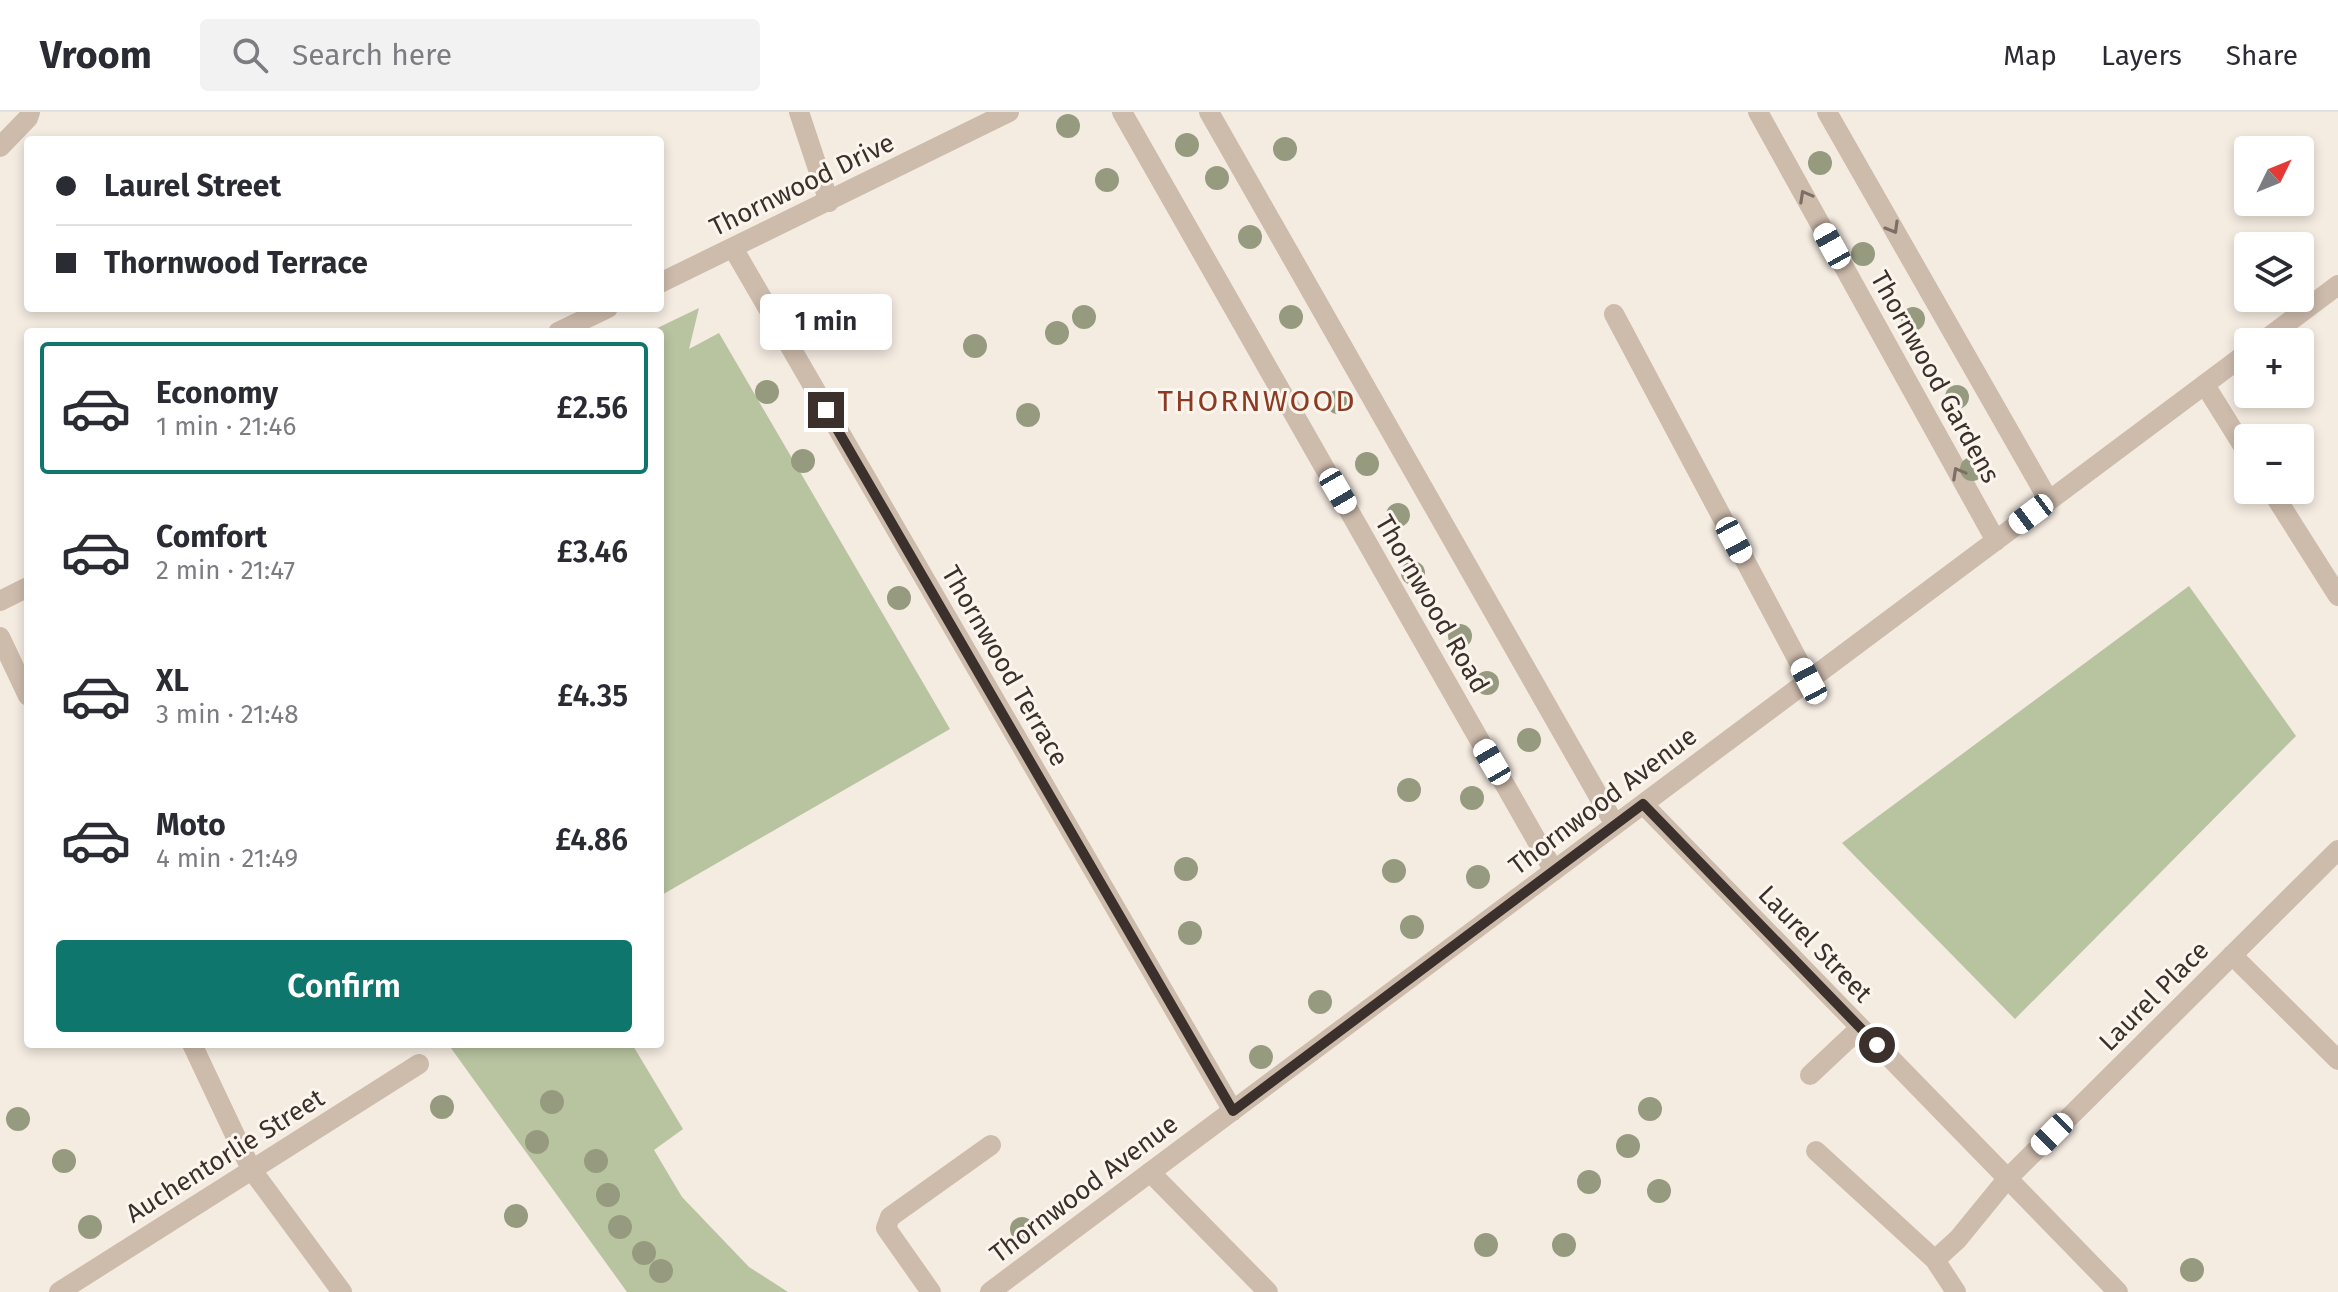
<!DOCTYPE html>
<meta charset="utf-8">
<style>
body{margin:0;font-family:"Fira Sans",sans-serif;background:#f2f2f3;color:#2b2b33;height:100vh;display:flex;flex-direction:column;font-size:30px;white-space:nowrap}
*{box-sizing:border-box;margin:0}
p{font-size:26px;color:#7c7c81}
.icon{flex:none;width:44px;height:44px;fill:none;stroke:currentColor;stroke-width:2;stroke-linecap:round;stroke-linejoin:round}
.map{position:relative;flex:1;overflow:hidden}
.details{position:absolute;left:24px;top:216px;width:640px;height:720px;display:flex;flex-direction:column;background:#fff;border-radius:8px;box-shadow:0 4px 12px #0003}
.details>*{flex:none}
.banner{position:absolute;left:24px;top:24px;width:640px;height:176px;border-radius:8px;box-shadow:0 4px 12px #0003;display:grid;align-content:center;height:176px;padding:0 32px;background:#fff}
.needle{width:52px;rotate:47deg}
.tools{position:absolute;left:2234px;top:24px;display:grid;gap:16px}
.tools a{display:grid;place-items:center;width:80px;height:80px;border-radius:8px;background:#fff;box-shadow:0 4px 12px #0003;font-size:40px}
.end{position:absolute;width:36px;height:36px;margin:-18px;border:10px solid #3b302b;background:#fff;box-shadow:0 0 0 4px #fff}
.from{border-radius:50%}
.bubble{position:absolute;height:56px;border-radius:8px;background:#fff;box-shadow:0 4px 12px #0003;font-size:26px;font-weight:600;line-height:56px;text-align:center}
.car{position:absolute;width:24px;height:48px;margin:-24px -12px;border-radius:10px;box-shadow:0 0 6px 2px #0007;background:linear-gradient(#fff 24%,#345 0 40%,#fff 0 76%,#345 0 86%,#fff 0)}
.banner b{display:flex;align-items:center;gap:28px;height:76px;font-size:30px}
.banner b+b{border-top:2px solid #e1e1e2}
.banner i{width:20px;height:20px;background:#2b2b33}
ul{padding:14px 0 0;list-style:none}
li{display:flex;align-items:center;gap:24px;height:132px;margin:0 16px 12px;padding:0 16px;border:4px solid transparent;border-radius:8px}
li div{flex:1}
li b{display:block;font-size:30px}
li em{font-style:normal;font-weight:600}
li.active{border-color:#0f766e}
li>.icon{width:72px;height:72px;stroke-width:1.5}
.primary-button{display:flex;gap:16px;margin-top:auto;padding:16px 32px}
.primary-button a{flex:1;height:92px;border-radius:8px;background:#0f766e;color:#fff;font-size:32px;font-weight:600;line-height:92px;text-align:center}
header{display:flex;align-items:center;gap:48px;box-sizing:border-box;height:112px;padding:0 40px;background:#fff;border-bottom:2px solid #e1e1e2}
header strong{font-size:38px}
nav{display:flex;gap:44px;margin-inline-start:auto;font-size:28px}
.search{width:560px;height:72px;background:#f2f2f3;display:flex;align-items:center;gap:20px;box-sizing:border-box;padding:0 28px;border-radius:8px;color:#7c7c81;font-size:30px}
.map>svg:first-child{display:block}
.green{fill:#b8c4a0}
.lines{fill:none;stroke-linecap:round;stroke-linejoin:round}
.lane{stroke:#cdbbac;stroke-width:20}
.street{stroke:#cdbbac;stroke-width:20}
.tree{fill:#969b7f}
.oneway{stroke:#7d6f65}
.route{stroke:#3b302b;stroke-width:10}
.labels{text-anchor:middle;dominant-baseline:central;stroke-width:6;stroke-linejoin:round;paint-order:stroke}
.street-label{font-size:26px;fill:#3b302b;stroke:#fbf5ee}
.quarter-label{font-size:30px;letter-spacing:2px;fill:#8c3b22;stroke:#fbf5ee}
</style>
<header>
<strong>Vroom</strong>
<div class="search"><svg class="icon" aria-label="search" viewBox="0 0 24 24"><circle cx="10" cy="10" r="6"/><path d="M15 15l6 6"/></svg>Search here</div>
<nav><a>Map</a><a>Layers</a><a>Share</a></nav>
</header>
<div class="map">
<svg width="2338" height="1180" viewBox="0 0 2338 1180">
<rect width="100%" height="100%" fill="#f4ebe1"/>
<path class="green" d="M 699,196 L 689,237 L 719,221 L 950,617 L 660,784 L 660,220 L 649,220 Z
M 2189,474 L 2296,624 L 2015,907 L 1842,731 Z
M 448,932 L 632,932 L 683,1017 L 654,1038 L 682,1085 L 749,1155 L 788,1180 L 627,1180 Z"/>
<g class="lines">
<path class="lane" d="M 0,35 L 28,6 L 30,0
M 1614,202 L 1809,569
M 2232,843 L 2338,948
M 1810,963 L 1860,916
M 1816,1039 L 1935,1148 L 1956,1180
M 1935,1148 L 1958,1127 L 2007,1067
M 931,1180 L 886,1116 L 890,1105 L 991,1033"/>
<path class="street" d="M 799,0 L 829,90
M 1122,0 L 1554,759
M 1209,0 L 1615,713
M 1758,0 L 1996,429
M 1827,0 L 2049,389
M 733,136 L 1233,999
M 660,171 L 1009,0
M 558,220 L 608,196
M 2262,230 L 2338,173
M 2205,273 L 2248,342
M 2271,378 L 2338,484
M 0,489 L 28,475
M 0,525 L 28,584
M 1643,692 L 2118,1180
M 192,932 L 251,1057 L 342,1180
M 1150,1060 L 1268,1180
M 2007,1067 L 2338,738
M 59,1180 L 419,952
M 990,1180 L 2248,240"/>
</g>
<g class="tree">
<circle cx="1068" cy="14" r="12"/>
<circle cx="1187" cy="33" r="12"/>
<circle cx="1285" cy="37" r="12"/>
<circle cx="1820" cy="51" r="12"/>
<circle cx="1217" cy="66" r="12"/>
<circle cx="1107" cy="68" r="12"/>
<circle cx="1250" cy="125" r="12"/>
<circle cx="1863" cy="142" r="12"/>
<circle cx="1084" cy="205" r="12"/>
<circle cx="1291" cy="205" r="12"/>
<circle cx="1913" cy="207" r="12"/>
<circle cx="1057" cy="221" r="12"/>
<circle cx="975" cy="234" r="12"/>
<circle cx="767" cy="280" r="12"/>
<circle cx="1957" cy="285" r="12"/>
<circle cx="1338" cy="290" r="12"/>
<circle cx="1028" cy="303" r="12"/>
<circle cx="803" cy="349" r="12"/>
<circle cx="1367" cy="352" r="12"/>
<circle cx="1972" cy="357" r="12"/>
<circle cx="1398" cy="403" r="12"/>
<circle cx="1413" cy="461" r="12"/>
<circle cx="899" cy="486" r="12"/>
<circle cx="1460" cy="524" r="12"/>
<circle cx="1487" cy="571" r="12"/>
<circle cx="1529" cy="628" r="12"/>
<circle cx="1409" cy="678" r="12"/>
<circle cx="1472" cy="686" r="12"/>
<circle cx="1186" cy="757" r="12"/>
<circle cx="1394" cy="759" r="12"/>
<circle cx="1478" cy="765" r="12"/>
<circle cx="1412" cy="815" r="12"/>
<circle cx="1190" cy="821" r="12"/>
<circle cx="1320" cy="890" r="12"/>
<circle cx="1261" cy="945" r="12"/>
<circle cx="552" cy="990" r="12"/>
<circle cx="442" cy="995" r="12"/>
<circle cx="1650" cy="997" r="12"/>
<circle cx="18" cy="1007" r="12"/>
<circle cx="537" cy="1030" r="12"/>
<circle cx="1628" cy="1034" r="12"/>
<circle cx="64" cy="1049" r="12"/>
<circle cx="596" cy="1049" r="12"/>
<circle cx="1589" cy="1070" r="12"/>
<circle cx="1659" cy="1079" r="12"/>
<circle cx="608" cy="1083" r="12"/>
<circle cx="516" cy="1104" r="12"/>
<circle cx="90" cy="1115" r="12"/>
<circle cx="620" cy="1115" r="12"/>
<circle cx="1022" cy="1117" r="12"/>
<circle cx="1486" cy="1133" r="12"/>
<circle cx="1564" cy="1133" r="12"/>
<circle cx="644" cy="1141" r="12"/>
<circle cx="2192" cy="1158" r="12"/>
<circle cx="661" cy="1159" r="12"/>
</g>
<defs><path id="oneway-chevron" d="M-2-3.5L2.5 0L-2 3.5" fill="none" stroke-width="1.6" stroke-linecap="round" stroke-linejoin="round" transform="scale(2)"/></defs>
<g class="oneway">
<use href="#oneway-chevron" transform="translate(1805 84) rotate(-119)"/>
<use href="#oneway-chevron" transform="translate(1893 116) rotate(60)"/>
<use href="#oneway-chevron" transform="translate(1958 361) rotate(-119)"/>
</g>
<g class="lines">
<path class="route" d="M 826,298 L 1233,999 L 1643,692 L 1877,933"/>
</g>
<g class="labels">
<g class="street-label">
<text transform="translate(802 73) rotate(-26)">Thornwood Drive</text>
<text transform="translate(1935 265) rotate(61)">Thornwood Gardens</text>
<text transform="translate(1432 492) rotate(60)">Thornwood Road</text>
<text transform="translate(1005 554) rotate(60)">Thornwood Terrace</text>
<text transform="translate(1603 689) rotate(-37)">Thornwood Avenue</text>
<text transform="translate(1815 832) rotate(46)">Laurel Street</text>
<text transform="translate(2154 884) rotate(-45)">Laurel Place</text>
<text transform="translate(225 1044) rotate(-32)">Auchentorlie Street</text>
<text transform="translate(1084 1077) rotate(-37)">Thornwood Avenue</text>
</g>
<g class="quarter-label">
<text x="1257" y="289">THORNWOOD</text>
</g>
</g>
</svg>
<div class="tools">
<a><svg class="needle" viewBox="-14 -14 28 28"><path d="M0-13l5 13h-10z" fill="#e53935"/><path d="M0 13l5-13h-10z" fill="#7c7c81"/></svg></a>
<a><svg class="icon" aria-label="layers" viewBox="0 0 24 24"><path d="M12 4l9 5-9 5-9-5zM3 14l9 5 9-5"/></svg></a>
<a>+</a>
<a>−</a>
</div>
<i class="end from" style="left:1877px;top:933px"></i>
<i class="end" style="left:826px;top:298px"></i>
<div class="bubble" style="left:760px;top:182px;width:132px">1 min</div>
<i class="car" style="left:1832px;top:134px;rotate:331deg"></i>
<i class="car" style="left:1338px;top:379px;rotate:150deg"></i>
<i class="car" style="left:2031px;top:402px;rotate:233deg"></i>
<i class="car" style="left:1734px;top:428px;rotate:152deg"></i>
<i class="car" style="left:1809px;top:569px;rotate:332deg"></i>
<i class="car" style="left:1492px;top:650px;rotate:330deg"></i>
<i class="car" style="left:2052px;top:1022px;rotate:225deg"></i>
<div class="banner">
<b><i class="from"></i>Laurel Street</b>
<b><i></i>Thornwood Terrace</b>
</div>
<section class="details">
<ul>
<li class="active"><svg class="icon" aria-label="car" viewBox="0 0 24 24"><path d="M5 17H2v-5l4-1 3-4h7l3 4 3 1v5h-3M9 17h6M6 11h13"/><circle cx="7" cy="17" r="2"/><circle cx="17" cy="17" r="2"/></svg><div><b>Economy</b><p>1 min · 21:46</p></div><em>£2.56</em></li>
<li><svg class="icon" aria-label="car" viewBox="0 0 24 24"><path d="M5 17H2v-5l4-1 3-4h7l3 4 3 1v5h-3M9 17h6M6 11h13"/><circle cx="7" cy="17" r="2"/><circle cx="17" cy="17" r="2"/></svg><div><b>Comfort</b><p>2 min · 21:47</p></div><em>£3.46</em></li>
<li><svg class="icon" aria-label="car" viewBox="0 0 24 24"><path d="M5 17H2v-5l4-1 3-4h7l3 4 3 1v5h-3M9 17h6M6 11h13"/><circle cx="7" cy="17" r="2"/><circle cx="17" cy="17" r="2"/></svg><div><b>XL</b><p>3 min · 21:48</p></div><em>£4.35</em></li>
<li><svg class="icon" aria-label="car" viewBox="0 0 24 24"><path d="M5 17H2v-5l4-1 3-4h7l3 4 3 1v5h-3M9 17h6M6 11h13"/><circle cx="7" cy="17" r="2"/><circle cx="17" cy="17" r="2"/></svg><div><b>Moto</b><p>4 min · 21:49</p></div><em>£4.86</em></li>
</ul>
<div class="primary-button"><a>Confirm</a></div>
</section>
</div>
